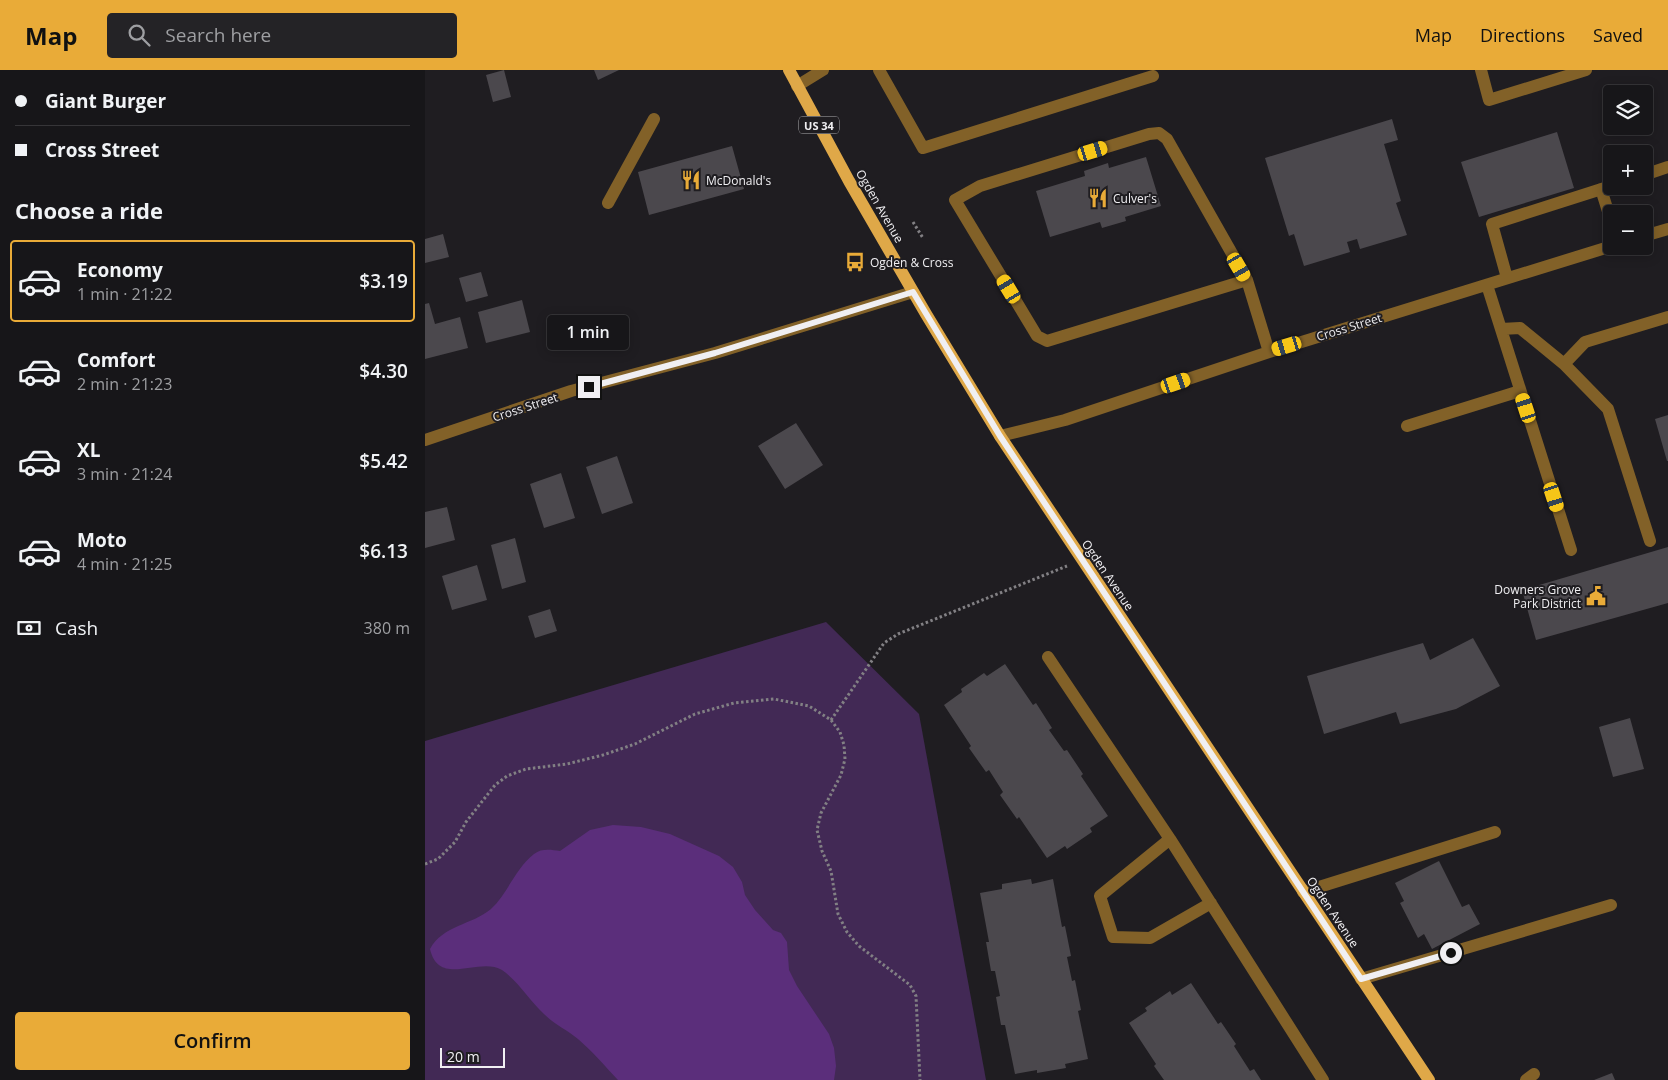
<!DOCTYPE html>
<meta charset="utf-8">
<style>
body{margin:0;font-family:"Open Sans",sans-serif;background:#242326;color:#f1f3f6;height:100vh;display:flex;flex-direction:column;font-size:19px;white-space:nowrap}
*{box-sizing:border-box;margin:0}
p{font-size:16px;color:#9e9fa2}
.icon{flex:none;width:28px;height:28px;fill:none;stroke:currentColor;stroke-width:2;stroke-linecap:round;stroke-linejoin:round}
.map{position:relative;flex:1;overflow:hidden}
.details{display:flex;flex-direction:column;background:#171619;width:425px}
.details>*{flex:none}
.guide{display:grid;align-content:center;height:110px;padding:0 15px;background:#171619}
.buttons{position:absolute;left:1178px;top:15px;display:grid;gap:10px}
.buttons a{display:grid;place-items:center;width:50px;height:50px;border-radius:5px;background:#171619;box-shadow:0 2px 12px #0003,0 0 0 1px #363538;font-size:25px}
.scale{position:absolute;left:15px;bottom:12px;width:65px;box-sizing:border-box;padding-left:5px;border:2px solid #f0eff2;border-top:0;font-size:14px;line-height:18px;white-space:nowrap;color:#f0eff2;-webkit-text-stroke:4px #1f1d21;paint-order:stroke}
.end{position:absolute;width:22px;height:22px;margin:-11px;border:6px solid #f0eff2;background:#111;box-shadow:0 0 0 2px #111}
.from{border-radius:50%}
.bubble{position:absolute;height:35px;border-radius:5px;background:#171619;box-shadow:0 2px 12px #0003,0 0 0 1px #363538;font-size:16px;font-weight:600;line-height:35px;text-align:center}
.car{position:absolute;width:15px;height:30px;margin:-15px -8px;border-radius:6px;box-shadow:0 0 4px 1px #0007;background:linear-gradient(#f5c518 24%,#345 0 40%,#f5c518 0 76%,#345 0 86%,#f5c518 0)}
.guide b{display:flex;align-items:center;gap:18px;height:48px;font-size:19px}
.guide b+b{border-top:1px solid #363538}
.guide i{width:12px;height:12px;background:#f1f3f6}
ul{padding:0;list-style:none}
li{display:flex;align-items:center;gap:15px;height:82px;margin:0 10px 8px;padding:0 5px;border:2px solid transparent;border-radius:5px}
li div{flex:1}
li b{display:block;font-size:19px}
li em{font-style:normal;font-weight:600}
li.active{border-color:#e9ab38}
li>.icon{width:45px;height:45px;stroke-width:1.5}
h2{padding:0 15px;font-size:22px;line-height:60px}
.pay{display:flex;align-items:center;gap:12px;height:55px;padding:0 15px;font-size:19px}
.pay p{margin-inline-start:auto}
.button{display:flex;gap:10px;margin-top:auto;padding:10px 15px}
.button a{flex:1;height:58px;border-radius:5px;background:#e9ab38;color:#111;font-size:20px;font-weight:600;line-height:58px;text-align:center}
header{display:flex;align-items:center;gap:30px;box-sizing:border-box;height:70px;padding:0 25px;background:#e9ab38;color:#111}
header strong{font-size:24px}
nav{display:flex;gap:28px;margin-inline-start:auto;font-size:18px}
.search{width:350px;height:45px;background:#242326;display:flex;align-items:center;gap:12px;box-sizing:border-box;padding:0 18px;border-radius:5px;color:#9e9fa2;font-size:19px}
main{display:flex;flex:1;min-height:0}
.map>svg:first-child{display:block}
.green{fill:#422955}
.water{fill:#5b2e7b}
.building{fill:#4b484d}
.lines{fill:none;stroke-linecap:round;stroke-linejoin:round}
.path{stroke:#828084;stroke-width:3;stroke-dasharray:2.5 2.5;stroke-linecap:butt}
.minor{stroke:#826128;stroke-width:12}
.major{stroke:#dfa848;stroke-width:12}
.route{stroke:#f0eff2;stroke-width:6}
.labels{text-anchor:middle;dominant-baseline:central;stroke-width:4;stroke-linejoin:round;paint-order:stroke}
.shield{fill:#1f1d21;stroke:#b1b0b3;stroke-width:1}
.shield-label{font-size:11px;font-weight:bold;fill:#f0eff2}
.poi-label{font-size:12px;fill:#f0eff2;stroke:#1f1d21;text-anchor:start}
.street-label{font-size:12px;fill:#f0eff2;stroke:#1f1d21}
</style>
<header>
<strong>Map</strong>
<div class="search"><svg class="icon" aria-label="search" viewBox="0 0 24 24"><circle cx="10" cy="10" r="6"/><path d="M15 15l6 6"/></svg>Search here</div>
<nav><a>Map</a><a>Directions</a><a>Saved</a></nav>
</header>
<main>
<section class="details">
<div class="guide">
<b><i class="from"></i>Giant Burger</b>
<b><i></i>Cross Street</b>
</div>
<h2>Choose a ride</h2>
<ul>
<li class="active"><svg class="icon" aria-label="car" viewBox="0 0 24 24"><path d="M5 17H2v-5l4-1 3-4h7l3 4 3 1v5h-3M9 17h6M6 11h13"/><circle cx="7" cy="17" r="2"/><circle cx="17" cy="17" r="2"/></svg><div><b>Economy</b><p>1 min · 21:22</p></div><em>$3.19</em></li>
<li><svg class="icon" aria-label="car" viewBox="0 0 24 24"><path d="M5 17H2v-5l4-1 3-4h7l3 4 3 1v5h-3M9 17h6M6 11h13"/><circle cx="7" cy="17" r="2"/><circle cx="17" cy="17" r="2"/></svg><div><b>Comfort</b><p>2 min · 21:23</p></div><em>$4.30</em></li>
<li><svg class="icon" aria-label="car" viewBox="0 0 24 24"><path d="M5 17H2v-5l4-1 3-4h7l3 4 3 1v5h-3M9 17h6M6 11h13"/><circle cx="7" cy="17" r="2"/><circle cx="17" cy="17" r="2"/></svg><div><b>XL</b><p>3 min · 21:24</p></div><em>$5.42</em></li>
<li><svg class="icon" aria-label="car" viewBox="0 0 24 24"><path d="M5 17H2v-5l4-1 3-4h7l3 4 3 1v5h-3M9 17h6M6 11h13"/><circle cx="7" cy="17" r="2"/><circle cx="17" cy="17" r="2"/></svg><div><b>Moto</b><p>4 min · 21:25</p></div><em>$6.13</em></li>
</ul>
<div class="pay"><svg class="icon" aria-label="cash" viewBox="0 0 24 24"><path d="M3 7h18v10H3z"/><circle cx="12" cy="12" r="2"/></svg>Cash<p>380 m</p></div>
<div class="button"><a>Confirm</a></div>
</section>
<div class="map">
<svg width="1243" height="1010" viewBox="0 0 1243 1010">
<rect width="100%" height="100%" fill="#1f1d21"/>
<path class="green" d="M 401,552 L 494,644 L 561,1010 L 0,1010 L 0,671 Z"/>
<path class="water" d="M 188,755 L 216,757 L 245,764 L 294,786 L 308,797 L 317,812 L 320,825 L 330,840 L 348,860 L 356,863 L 362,872 L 364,900 L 372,916 L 404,964 L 409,978 L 411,996 L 409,1010 L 193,1010 C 180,996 167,981 153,969 C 142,960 129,954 119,944 C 105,931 93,911 77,900 C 54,886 14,918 5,879 C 18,855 47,855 66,839 C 83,823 90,799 109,784 C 117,778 126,780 135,781 L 165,760 Z"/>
<path class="building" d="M 79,0 L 86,27 L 68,32 L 61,5 Z
M 169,0 L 194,0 L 173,10 Z
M 967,49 L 973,70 L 959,74 L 976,131 L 971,133 L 982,165 L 935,179 L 932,169 L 922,172 L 925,182 L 879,196 L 869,164 L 864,166 L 840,88 Z
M 1132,62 L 1149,118 L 1054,147 L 1036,92 Z
M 307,76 L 319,119 L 224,145 L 213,102 Z
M 721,87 L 736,136 L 700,147 L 701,151 L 677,158 L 675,152 L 625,167 L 611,121 L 660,106 L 659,101 L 683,93 L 684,98 Z
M 18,164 L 24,187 L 0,193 L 0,169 Z
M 56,202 L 63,226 L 41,232 L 34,208 Z
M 97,230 L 105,262 L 61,273 L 53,242 Z
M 4,233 L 10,254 L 35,247 L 43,278 L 0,289 L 0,234 Z
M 1243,345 L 1243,391 L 1242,391 L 1230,349 Z
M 371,353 L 398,395 L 360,419 L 333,376 Z
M 192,386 L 208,433 L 177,444 L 161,397 Z
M 136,403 L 150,448 L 119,458 L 105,414 Z
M 22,437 L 30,470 L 0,478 L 0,442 Z
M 90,468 L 101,512 L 77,519 L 66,475 Z
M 1243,477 L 1243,533 L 1111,570 L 1097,520 Z
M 52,495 L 62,530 L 27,540 L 17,506 Z
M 125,539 L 132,561 L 110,568 L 103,546 Z
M 1048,568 L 1075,616 L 1031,639 L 975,654 L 971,642 L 899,664 L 882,606 L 998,573 L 1005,590 Z
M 580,594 L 608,635 L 611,633 L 627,658 L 624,660 L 639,681 L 642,680 L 658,704 L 656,706 L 683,746 L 665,758 L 667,762 L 642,779 L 640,776 L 622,788 L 594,747 L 592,749 L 575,725 L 578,722 L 564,700 L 561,702 L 544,678 L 546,676 L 519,635 L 537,622 L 536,619 L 559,603 L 562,606 Z
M 1205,648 L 1219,699 L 1188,707 L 1174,657 Z
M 1014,791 L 1037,837 L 1044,834 L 1055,854 L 1007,879 L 999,864 L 993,868 L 975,833 L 979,831 L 970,813 Z
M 606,809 L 607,814 L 628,809 L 637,857 L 640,856 L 646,886 L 642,887 L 647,911 L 650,910 L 656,940 L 653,941 L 663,989 L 640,994 L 641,998 L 612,1003 L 612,1000 L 590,1004 L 580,955 L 576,955 L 571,927 L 575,926 L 570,901 L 566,901 L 561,872 L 564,872 L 555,823 L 577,819 L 577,814 Z
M 766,913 L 793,954 L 796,952 L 811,974 L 809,976 L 825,1001 L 829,999 L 836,1010 L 739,1010 L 729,996 L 731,994 L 704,953 L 722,941 L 720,938 L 745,921 L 747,925 Z
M 1187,1003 L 1190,1010 L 1169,1010 Z"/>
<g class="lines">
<path class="path" d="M 488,152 L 498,168
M 406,650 L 459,573 L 473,564 L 642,496
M 0,794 L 13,789 L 30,772 L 41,752 L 70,715 L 82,706 L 101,699 L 142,694 L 178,685 L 210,674 L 270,644 L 309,633 L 349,629 L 384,636 L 406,650 L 415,662 L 419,675 L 420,689 L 416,705 L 396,743 L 392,760 L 397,781 L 406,801 L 413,844 L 422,862 L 434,876 L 485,915 L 491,926 L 495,1010"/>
<path class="minor" d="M 454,0 L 498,78 L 728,6
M 1056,0 L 1064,30 L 1161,0
M 372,16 L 398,0
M 1219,105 L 1243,97
M 1176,119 L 1186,151
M 183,133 L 229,49
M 1219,166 L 1243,159
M 1082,208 L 1067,154 L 1186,116
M 822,210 L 622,271 L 612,266 L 530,130 L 555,116 L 724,64 L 734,63 L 742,69 L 822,210 L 844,282
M 1062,215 L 1146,480
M 1076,259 L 1095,258 L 1139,294 L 1183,339 L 1225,471
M 1139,294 L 1160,272 L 1243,247
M 982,356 L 1095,321
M 575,366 L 640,350 L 844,282 L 1187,176
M 0,370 L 146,321 L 290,283 L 488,222
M 623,587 L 745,769 L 898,1010
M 745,769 L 675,826 L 688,867 L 725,868 L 786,833
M 878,822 L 1070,762
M 936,909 L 1186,835
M 1101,1010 L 1109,1004"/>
<path class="major" d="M 364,0 L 424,111 L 501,244 L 575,366 L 1004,1010"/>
</g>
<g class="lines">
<path class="route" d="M 164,317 L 290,283 L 488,222 L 575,366 L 936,909 L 1026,883"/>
</g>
<defs>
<symbol id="restaurant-bare" viewBox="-9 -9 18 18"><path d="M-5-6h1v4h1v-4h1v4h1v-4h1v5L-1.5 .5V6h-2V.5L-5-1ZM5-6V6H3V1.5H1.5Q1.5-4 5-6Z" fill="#e9ab38" stroke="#1f1d21" stroke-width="2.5" paint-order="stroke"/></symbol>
<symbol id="bus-bare" viewBox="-9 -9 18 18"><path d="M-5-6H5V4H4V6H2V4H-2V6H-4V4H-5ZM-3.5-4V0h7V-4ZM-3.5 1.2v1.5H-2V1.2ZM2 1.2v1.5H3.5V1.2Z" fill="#e9ab38" stroke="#1f1d21" stroke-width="2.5" paint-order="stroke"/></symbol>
<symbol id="civic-bare" viewBox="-9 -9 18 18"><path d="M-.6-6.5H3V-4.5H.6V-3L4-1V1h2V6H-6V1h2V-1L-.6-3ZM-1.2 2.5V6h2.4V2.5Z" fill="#e9ab38" stroke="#1f1d21" stroke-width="2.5" paint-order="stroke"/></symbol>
</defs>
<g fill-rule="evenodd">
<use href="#restaurant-bare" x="252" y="96" width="28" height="28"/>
<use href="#restaurant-bare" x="659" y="114" width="28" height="28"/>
<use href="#bus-bare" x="416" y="178" width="28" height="28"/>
<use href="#civic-bare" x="1157" y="512" width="28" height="28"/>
</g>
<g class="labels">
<rect class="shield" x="374" y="46.5" width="40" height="17" rx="4"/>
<g class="shield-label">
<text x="394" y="55">US 34</text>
</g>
<g class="poi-label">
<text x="281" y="110">McDonald's</text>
<text x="688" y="128">Culver's</text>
<text x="445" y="192">Ogden &amp; Cross</text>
<text x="1156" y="519" text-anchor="end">Downers Grove<tspan x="1156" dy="14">Park District</tspan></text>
</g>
<g class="street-label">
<text transform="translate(455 136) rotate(60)">Ogden Avenue</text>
<text transform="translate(924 257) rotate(-17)">Cross Street</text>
<text transform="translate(100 337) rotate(-18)">Cross Street</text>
<text transform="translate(683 505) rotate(56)">Ogden Avenue</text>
<text transform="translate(908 842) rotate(56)">Ogden Avenue</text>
</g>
</g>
</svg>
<div class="buttons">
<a><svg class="icon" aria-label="layers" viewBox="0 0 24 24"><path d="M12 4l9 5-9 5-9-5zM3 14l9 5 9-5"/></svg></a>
<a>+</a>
<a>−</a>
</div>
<div class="scale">20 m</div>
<i class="end from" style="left:1026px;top:883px"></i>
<i class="end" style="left:164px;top:317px"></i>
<div class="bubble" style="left:122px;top:245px;width:82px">1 min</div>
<i class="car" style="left:668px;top:81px;rotate:73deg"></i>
<i class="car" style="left:814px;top:197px;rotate:150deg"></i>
<i class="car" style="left:584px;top:219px;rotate:329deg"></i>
<i class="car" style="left:862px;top:276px;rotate:253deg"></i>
<i class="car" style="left:751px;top:313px;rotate:71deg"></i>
<i class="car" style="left:1101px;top:338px;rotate:342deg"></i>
<i class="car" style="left:1129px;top:427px;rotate:162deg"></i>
</div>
</main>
